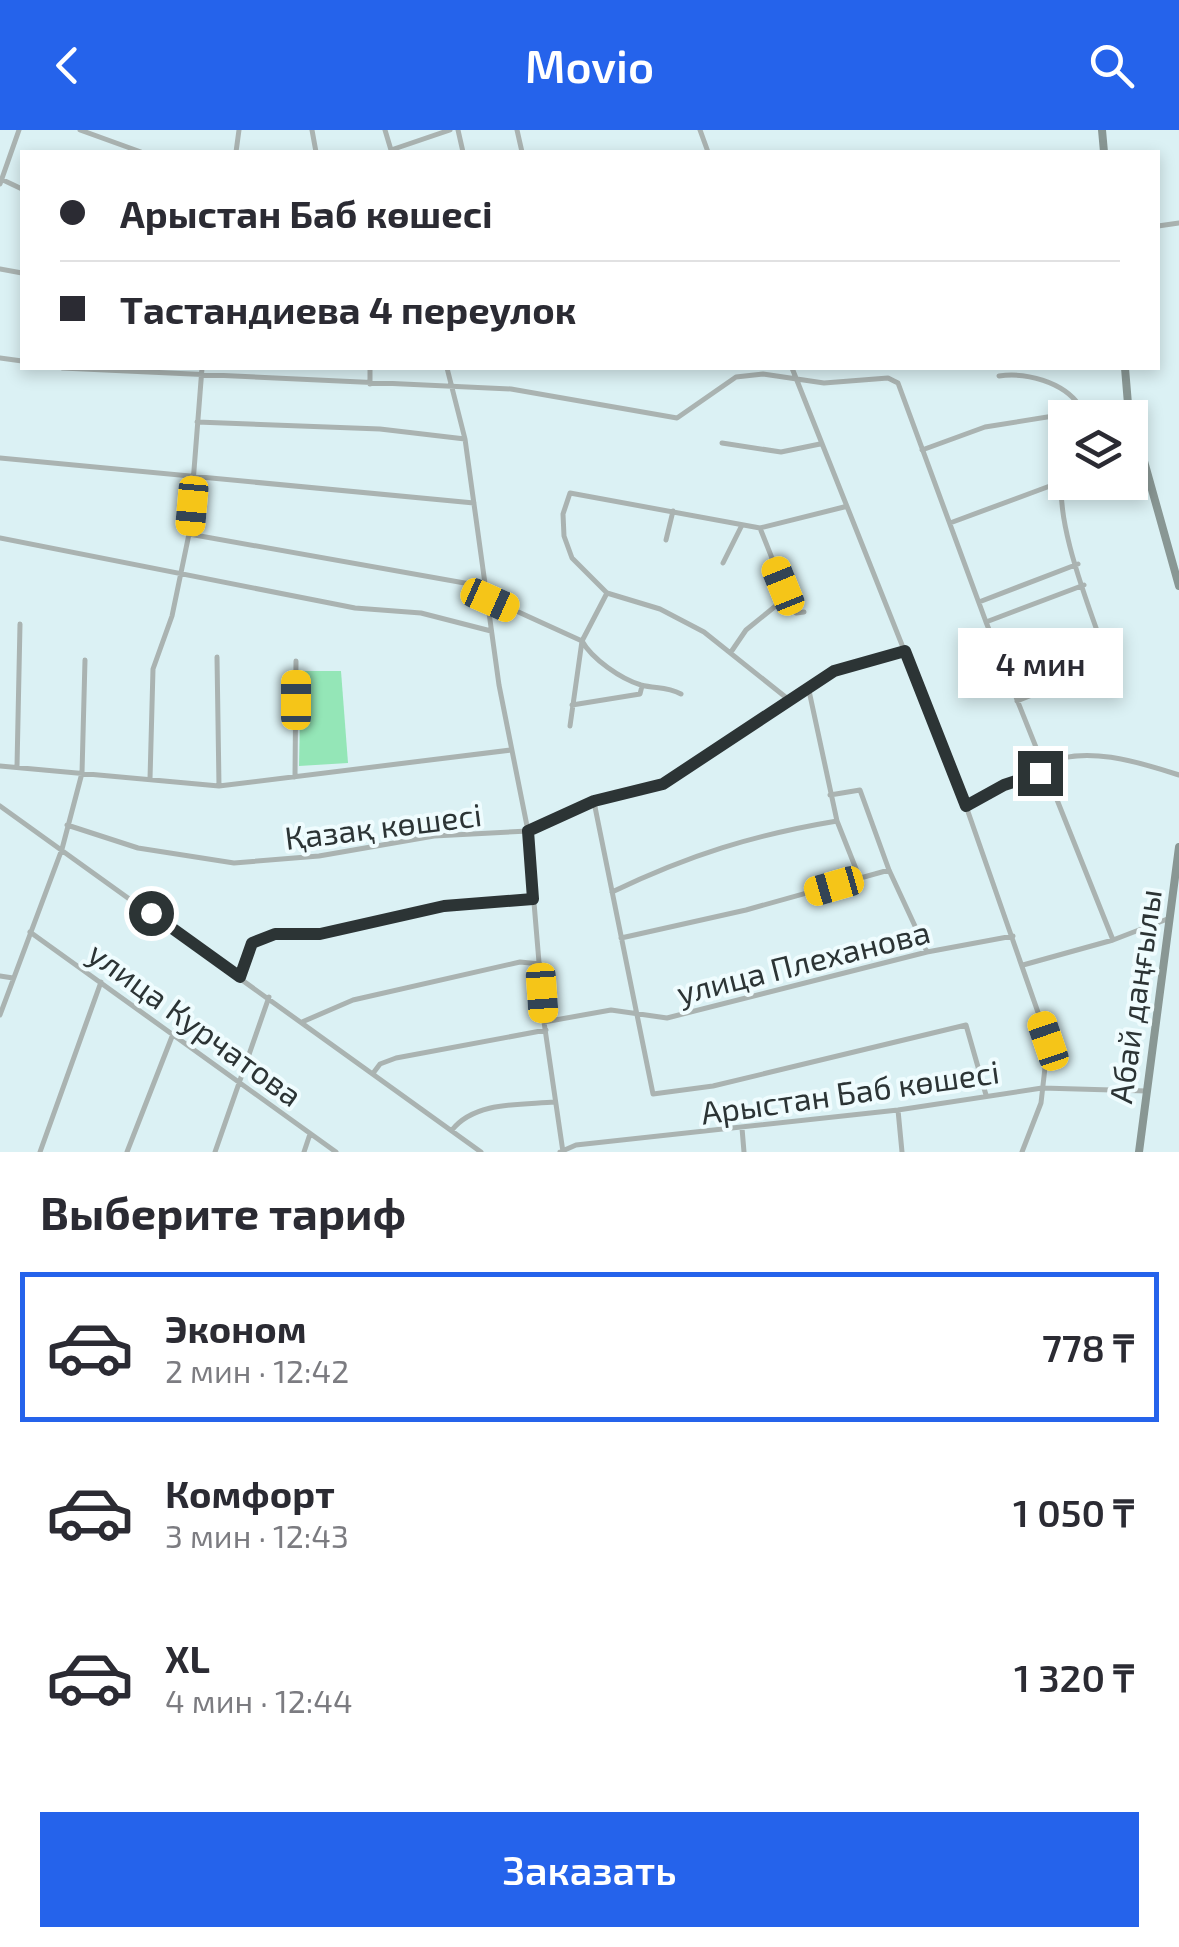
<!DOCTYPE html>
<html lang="ru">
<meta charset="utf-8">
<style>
body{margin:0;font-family:"Exo 2",sans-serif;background:#f7f7f7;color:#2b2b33;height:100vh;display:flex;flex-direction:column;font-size:38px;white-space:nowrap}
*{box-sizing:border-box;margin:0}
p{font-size:32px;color:#7c7c81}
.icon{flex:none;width:55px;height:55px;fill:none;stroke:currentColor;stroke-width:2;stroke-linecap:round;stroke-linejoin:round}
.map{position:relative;height:1022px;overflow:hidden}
.panel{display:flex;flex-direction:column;background:#fff;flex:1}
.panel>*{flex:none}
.banner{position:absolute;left:20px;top:20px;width:1140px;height:220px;border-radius:0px;box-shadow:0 5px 15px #0003;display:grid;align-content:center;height:220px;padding:0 40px;background:#fff}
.fabs{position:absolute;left:1048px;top:270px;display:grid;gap:20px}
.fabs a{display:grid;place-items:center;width:100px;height:100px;border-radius:0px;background:#fff;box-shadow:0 5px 15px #0003;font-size:50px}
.end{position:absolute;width:45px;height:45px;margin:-22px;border:12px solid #2c3435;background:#fff;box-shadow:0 0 0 5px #fff}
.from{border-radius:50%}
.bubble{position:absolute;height:70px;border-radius:0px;background:#fff;box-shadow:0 5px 15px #0003;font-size:32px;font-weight:600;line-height:70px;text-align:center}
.car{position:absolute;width:30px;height:60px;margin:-30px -15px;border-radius:12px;box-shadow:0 0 8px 2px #0007;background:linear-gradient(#f5c518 24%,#345 0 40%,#f5c518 0 76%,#345 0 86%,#f5c518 0)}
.banner b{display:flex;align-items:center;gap:35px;height:95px;font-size:38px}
.banner b+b{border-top:2px solid #e1e1e2}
.banner i{width:25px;height:25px;background:#2b2b33}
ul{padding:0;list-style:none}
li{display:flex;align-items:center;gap:30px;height:150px;margin:0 20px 15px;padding:0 20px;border:5px solid transparent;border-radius:0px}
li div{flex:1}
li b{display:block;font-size:38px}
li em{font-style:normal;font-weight:600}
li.selected{border-color:#2563eb}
li>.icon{width:90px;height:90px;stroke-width:1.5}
h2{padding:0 40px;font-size:45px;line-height:120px}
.cta{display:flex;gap:20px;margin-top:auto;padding:20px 40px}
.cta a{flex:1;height:115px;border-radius:0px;background:#2563eb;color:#fff;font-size:40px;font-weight:600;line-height:115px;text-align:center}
header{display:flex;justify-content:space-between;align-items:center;height:130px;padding:0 40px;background:#2563eb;color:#fff;font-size:45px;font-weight:600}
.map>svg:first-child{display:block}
.green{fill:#94e6b7}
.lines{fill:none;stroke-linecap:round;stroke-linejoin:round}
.street{stroke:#aab3b1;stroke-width:5}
.secondary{stroke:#899794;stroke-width:8}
.route{stroke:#2c3435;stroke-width:12}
.labels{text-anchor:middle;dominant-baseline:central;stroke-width:8;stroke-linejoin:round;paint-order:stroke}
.street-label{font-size:32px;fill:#2c3435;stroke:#effcfe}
</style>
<header><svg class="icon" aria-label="back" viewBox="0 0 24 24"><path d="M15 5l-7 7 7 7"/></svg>Movio<svg class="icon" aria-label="search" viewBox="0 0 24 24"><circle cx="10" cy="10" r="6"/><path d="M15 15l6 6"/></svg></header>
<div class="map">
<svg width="1179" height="1022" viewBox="0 0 1179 1022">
<rect width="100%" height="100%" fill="#dbf1f4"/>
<path class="green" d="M 301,541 L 341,541 L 348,633 L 299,636 Z"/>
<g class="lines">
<path class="street" d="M 80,0 L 141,22
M 312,0 L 316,22
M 385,0 L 391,20
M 458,0 L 463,22
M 517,0 L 522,22
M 700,0 L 708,22
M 391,20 L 450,0
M 236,22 L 239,0
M 3,50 L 22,59
M 0,54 L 19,0
M 1158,96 L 1179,93
M 0,139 L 22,143
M 0,228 L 22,231
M 62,238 L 511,259 L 677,288 L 736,247 L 763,244 L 824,253 L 888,248 L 898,253 L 986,492 L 1113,810
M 370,238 L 370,254
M 447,238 L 465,309 L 499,555 L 528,701 L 544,892 L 563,1022
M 792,238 L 966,676 L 1048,911 L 1041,973 L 1022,1022
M 999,246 C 1026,242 1063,252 1079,275 L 1078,285
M 197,292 L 380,299 L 465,309
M 722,313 L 781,322 L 820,314
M 922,320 L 985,297 L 1128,274
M 0,328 L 474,373
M 950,393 L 1058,353
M 760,398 L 783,456 L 783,470 L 796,483 L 804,482
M 189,404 L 487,457
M 0,408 L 355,478 L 421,483 L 491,501
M 666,410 L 673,381
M 723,433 L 741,397
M 490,469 L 582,511 C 592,529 621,549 641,555 C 656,559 666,556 681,564
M 979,472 L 1078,434
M 986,492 L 1084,455
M 731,522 L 746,500 L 783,470
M 217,527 L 219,656
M 808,556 L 837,691 L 860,749
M 788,569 L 704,502 L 660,479 L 607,463 L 572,428 L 564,406 L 563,384 L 570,363 L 760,398 L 844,377
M 1017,571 L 1109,534 C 1093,487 1048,380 1065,336
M 572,575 L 640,564 L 642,556
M 570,596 L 582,511 L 607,463
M 1043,635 C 1083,614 1139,632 1179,645
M 0,636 L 219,656 L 511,620
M 17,637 L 20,494
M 295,647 L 296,531
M 150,649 L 153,539 L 172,486 L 189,404 L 202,238
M 830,665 L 860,660 L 889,740 L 927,822
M 594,672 L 653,964 L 713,956 L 966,895 L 986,965
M 0,676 L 481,1022
M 966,676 L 1004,655 L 1045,641
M 67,695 L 138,718 L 234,733 L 319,726 L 434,706 L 528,701 L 593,671 L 663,654 L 834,541 L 905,521
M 612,762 C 689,725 753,705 837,691
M 30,802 L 336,1022
M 621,808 L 746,780 L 889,740
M 1023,835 L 1113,810 L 1170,788
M 0,846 L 13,848
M 240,847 L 253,813 L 275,804 L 320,804 L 444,776 L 533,769
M 0,885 L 62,719 L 82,643 L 85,530
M 302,892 L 353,870 L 520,832 L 540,834
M 544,892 L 611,880 L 667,888 L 927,822 L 1013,806
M 374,942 L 380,934 L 396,928 L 546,900
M 898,980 L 902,1022
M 742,998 L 744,1022
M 452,1000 C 475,971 521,975 555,972
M 40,1022 L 101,852
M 127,1022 L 173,904
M 215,1022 L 269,867
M 304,1022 L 310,1004
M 560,1022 L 576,1015 L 898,980 L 1042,958 L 1147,961"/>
<path class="secondary" d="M 1102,0 L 1104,22
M 1125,238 L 1128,274 L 1179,456
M 1139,1022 L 1179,717"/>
</g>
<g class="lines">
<path class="route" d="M 151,783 L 240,847 L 252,813 L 275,804 L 320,804 L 444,776 L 533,769 L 528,701 L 594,671 L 663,654 L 834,541 L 905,521 L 966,676 L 1004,655 L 1040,643"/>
</g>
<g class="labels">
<g class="street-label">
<text transform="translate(383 695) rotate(-7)">Қазақ көшесі</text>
<text transform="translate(803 831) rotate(-14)">улица Плеханова</text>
<text transform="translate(1134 866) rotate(-82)">Абай даңғылы</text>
<text transform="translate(196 893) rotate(36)">улица Курчатова</text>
<text transform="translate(850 961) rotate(-8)">Арыстан Баб көшесі</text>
</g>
</g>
</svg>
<div class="fabs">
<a><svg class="icon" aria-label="layers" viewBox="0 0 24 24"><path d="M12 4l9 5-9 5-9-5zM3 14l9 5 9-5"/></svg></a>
</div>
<i class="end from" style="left:151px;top:783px"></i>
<i class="end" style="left:1040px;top:643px"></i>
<div class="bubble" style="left:958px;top:498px;width:165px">4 мин</div>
<i class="car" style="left:192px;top:376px;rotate:185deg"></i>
<i class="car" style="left:783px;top:456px;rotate:338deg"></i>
<i class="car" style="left:490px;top:470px;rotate:114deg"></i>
<i class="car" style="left:296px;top:570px;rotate:0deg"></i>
<i class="car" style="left:834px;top:756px;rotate:254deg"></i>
<i class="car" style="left:542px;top:863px;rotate:176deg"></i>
<i class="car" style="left:1048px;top:911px;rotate:341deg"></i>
<div class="banner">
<b><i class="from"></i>Арыстан Баб көшесі</b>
<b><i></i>Тастандиева 4 переулок</b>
</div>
</div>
<section class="panel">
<h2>Выберите тариф</h2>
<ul>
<li class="selected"><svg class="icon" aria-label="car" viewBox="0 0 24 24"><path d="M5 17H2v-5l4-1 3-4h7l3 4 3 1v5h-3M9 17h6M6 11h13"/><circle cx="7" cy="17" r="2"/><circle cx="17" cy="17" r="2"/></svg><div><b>Эконом</b><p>2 мин · 12:42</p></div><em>778 ₸</em></li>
<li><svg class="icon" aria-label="car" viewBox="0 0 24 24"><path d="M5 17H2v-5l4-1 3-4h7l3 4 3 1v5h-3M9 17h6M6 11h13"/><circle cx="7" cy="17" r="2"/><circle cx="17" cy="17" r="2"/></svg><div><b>Комфорт</b><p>3 мин · 12:43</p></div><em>1 050 ₸</em></li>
<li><svg class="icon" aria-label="car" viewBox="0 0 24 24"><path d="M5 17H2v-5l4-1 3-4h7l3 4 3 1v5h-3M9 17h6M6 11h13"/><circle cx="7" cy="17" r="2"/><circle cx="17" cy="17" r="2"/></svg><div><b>XL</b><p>4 мин · 12:44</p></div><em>1 320 ₸</em></li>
</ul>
<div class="cta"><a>Заказать</a></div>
</section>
